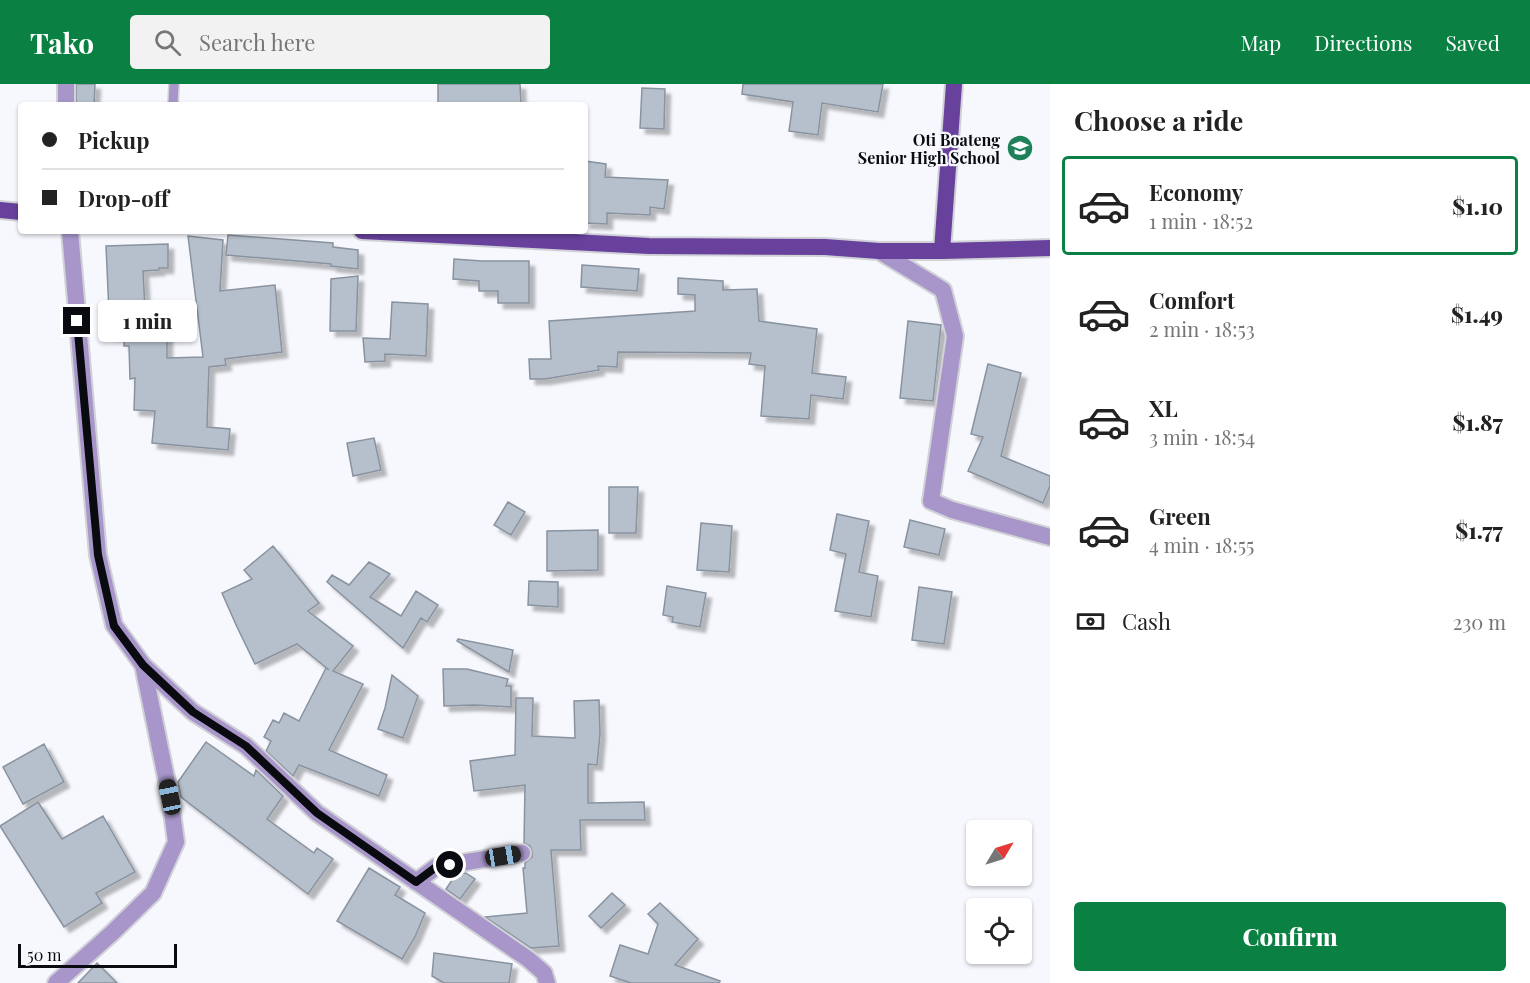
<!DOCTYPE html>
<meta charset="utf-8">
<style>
body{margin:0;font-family:"Playfair Display",serif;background:#f2f2f2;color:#222;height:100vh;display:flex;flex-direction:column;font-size:22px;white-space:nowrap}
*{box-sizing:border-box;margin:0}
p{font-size:20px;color:#767676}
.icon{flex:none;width:33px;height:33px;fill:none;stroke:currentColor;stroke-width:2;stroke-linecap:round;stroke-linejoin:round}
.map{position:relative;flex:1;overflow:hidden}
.panel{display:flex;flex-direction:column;background:#fff;width:480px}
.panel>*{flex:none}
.top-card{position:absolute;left:18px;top:18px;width:570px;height:132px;border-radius:6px;box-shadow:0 2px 4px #0004;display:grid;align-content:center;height:132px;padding:0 24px;background:#fff}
.needle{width:39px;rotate:52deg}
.tools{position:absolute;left:966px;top:736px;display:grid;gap:12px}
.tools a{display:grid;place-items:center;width:66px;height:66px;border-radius:6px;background:#fff;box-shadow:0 2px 4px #0004;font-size:30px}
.scale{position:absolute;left:18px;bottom:15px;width:159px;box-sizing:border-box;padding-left:6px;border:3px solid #0a0b10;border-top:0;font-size:16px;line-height:21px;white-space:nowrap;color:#0a0b10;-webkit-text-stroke:4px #f7f8fe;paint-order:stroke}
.end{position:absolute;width:27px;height:27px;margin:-14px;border:8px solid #0a0b10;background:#fff;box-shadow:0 0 0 3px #fff}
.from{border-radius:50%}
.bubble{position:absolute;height:42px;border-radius:6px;background:#fff;box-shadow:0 2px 4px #0004;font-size:20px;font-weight:800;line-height:42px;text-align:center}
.car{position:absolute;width:18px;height:36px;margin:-18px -9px;border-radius:8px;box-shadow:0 0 4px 2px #0007;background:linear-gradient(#222 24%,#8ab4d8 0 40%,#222 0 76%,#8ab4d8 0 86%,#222 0)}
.top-card b{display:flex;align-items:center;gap:21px;height:57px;font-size:22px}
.top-card b+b{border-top:2px solid #e0e0e0}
.top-card i{width:15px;height:15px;background:#222}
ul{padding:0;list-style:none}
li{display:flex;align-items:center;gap:18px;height:99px;margin:0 12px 9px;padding:0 12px;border:3px solid transparent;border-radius:6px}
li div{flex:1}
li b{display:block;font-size:22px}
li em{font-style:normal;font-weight:800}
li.current{border-color:#0b8043}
li>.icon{width:54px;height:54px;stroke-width:1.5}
h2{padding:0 24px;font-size:27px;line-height:72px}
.pay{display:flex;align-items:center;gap:15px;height:66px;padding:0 24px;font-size:22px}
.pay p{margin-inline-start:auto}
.action{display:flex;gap:12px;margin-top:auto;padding:12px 24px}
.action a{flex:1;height:69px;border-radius:6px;background:#0b8043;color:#fff;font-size:24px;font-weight:800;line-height:69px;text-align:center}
header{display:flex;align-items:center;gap:36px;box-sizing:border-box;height:84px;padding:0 30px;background:#0b8043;color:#fff}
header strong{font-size:28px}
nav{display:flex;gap:33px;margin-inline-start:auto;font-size:21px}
.search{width:420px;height:54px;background:#f2f2f2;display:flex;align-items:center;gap:15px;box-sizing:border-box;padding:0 21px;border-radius:6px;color:#767676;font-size:22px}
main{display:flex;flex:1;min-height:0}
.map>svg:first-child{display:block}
.building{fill:#b6c0cc;stroke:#89939f;stroke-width:1.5;filter:url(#shadow)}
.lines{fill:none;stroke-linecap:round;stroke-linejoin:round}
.service-casing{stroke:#d1d2d8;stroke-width:12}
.minor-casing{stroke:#d1d2d8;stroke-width:20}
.primary-casing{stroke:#d1d2d8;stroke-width:20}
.service{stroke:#a896ca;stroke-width:9}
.minor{stroke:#a896ca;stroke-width:16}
.primary{stroke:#67419c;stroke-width:16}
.route{stroke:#0a0b10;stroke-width:8}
.labels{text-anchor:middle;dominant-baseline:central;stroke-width:4.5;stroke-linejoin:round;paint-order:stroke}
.poi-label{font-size:16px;font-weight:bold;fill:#0a0b10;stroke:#f7f8fe;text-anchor:end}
</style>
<header>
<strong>Tako</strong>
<div class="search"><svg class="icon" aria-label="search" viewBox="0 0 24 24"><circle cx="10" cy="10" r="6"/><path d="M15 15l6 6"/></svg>Search here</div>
<nav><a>Map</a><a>Directions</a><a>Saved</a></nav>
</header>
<main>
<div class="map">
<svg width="1050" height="899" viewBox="0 0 1050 899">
<defs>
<filter id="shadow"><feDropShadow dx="5.5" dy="5.5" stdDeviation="1.5" flood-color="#0004"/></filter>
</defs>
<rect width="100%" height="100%" fill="#f7f8fe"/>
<path class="building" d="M 76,0 L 95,0 L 94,21 L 76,21 Z
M 438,0 L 520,0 L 521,21 L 438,21 Z
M 743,0 L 883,0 L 878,28 L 822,19 L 818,51 L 789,47 L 793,18 L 742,10 Z
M 642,4 L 665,5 L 664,45 L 640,44 Z
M 585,77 L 606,80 L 605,93 L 668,96 L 664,125 L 650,123 L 650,131 L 607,129 L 607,140 L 585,139 Z
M 228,151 L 333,159 L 333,163 L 358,166 L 358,185 L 331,182 L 331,180 L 226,171 Z
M 188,152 L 223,156 L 220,207 L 275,201 L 282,268 L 225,275 L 226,281 L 209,283 L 207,343 L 230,345 L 228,366 L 152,359 L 155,327 L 134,326 L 135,294 L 130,295 L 129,262 L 124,262 L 124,250 L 110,251 L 106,162 L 168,160 L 168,184 L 159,184 L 159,186 L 143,187 L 145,224 L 167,225 L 167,274 L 203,273 Z
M 454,175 L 482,177 L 529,177 L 529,219 L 498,219 L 498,207 L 479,207 L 479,197 L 453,195 Z
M 582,181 L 639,185 L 637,207 L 581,203 Z
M 358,192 L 356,247 L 330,247 L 331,195 Z
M 678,194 L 723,197 L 723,206 L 757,205 L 759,237 L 817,245 L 812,289 L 846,293 L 843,315 L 811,311 L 809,335 L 761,332 L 765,282 L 749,280 L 751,269 L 618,268 L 617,283 L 598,282 L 599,286 L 545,295 L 530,295 L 529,275 L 551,275 L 549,237 L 695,227 L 695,211 L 678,210 Z
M 392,218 L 428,220 L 426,272 L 385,270 L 385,277 L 365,278 L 363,254 L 390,255 Z
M 908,237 L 941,241 L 933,317 L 900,314 Z
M 988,280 L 1021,289 L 1001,372 L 1050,392 L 1050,402 L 1043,419 L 968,387 L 983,353 L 971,350 Z
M 374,354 L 381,386 L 353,392 L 347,359 Z
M 609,403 L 638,403 L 636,449 L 609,449 Z
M 508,418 L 525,428 L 511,451 L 494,441 Z
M 837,430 L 869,437 L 859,488 L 878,492 L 871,533 L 835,527 L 846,470 L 830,466 Z
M 910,436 L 945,445 L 939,471 L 904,463 Z
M 701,439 L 732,442 L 729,488 L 697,486 Z
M 598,446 L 598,486 L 547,487 L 547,447 Z
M 273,462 L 319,519 L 308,527 L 353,562 L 333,587 L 363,600 L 329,666 L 387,691 L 379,712 L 299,681 L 293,692 L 266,667 L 271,657 L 264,653 L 273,636 L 279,639 L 284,629 L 299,637 L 326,584 L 329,586 L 297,560 L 255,580 L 237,543 L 222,509 L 252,495 L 244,486 Z
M 369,478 L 390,490 L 370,513 L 401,532 L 416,507 L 438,521 L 427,538 L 421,534 L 403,564 L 327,498 L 332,491 L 349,501 Z
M 529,497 L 558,498 L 558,523 L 528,521 Z
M 667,502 L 706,509 L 700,543 L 672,538 L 673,533 L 663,531 Z
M 919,503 L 952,508 L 944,560 L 912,556 Z
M 458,555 L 513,566 L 509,588 L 457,557 Z
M 443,585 L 467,585 L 508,595 L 506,602 L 511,602 L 511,623 L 475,621 L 444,622 Z
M 392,591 L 418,612 L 403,654 L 378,645 L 385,624 Z
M 516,614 L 533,614 L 532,652 L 575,654 L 574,617 L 599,616 L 600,650 L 597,681 L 588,680 L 588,719 L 644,718 L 645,736 L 580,736 L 581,766 L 551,766 L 559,862 L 531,864 L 485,833 L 527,829 L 523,784 L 525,784 L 525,779 L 532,773 L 532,768 L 530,762 L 524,759 L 525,701 L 474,707 L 470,677 L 515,671 Z
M 206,658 L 254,692 L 256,686 L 283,712 L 267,735 L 314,769 L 317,764 L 333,775 L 308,810 L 181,713 L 178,698 Z
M 44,660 L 64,698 L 23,720 L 3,683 Z
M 38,718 L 62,755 L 103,732 L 135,788 L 96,809 L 102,819 L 64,843 L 0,742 Z
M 369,784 L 400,803 L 395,811 L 425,829 L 415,853 L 402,875 L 337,837 Z
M 466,789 L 475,795 L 460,815 L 446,805 L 456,790 Z
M 612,809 L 625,821 L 601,844 L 589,832 Z
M 660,819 L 698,855 L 675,881 L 720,897 L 719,899 L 631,899 L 610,892 L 620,861 L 648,870 L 658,840 L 648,830 Z
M 434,869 L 512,880 L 509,899 L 444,899 L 432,892 Z
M 97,879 L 117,899 L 78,899 Z"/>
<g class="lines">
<defs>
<path id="service" d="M 173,21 L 174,0"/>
<path id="minor" d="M 66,0 L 66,21
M 70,147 L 98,471 L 114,541 L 143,581 L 193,628 L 246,662 L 317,729 L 528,875 L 544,889 L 547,899
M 879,167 L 943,206 L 955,252 L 931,417 L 952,426 L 1050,453
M 416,798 L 436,783 L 522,769
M 56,899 L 112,849 L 153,809 L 176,758 L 170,713 L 143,581"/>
<path id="primary" d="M 0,126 L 21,128
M 362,147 L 649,162 L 825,163 L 879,167 L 942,167 L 1050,164
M 942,167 L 954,0"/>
</defs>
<use href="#service" class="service-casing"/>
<use href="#minor" class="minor-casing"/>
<use href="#primary" class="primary-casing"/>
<use href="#service" class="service"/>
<use href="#minor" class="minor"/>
<use href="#primary" class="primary"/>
</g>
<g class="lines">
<path class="route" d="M 77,237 L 98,471 L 114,542 L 143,581 L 193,628 L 246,662 L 317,729 L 416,798 L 436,783 L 450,781"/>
</g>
<defs>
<symbol id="school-disc" viewBox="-11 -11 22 22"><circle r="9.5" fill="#1f815a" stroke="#f7f8fe"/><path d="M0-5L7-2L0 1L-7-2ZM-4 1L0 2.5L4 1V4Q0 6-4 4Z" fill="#fff"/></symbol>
</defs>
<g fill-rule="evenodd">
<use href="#school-disc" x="1005" y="49" width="30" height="30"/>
</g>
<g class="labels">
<g class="poi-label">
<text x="1000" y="55">Oti Boateng<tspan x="1000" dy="18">Senior High School</tspan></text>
</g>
</g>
</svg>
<div class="tools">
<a><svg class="needle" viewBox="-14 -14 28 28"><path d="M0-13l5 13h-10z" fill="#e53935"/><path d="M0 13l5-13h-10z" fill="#767676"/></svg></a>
<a><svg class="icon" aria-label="locate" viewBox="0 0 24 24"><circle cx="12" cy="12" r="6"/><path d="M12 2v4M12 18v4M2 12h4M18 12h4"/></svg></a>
</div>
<div class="scale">50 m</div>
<i class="end from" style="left:450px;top:781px"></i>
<i class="end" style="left:77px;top:237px"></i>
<div class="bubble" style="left:98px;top:216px;width:99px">1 min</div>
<i class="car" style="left:170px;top:713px;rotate:348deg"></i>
<i class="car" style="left:503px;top:772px;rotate:81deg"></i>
<div class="top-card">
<b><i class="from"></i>Pickup</b>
<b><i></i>Drop-off</b>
</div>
</div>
<section class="panel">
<h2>Choose a ride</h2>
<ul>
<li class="current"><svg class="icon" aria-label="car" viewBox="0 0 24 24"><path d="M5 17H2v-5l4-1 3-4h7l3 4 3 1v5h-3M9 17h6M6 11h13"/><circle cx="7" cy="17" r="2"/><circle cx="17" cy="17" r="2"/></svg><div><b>Economy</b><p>1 min · 18:52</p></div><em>$1.10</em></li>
<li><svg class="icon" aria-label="car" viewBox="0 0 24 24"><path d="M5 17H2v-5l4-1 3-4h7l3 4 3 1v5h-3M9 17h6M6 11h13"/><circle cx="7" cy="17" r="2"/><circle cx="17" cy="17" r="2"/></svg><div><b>Comfort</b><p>2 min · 18:53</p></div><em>$1.49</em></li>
<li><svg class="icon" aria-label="car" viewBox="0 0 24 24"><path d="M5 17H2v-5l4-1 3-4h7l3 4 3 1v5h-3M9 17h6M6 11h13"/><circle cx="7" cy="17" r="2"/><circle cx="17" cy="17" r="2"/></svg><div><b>XL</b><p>3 min · 18:54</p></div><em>$1.87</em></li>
<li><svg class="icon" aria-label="car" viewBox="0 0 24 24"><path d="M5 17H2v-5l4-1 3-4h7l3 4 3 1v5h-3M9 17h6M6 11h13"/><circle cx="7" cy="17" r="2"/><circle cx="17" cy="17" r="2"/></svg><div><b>Green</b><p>4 min · 18:55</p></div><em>$1.77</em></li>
</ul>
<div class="pay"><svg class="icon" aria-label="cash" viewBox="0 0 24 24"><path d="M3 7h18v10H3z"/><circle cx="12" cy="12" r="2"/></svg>Cash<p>230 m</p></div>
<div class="action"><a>Confirm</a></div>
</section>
</main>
